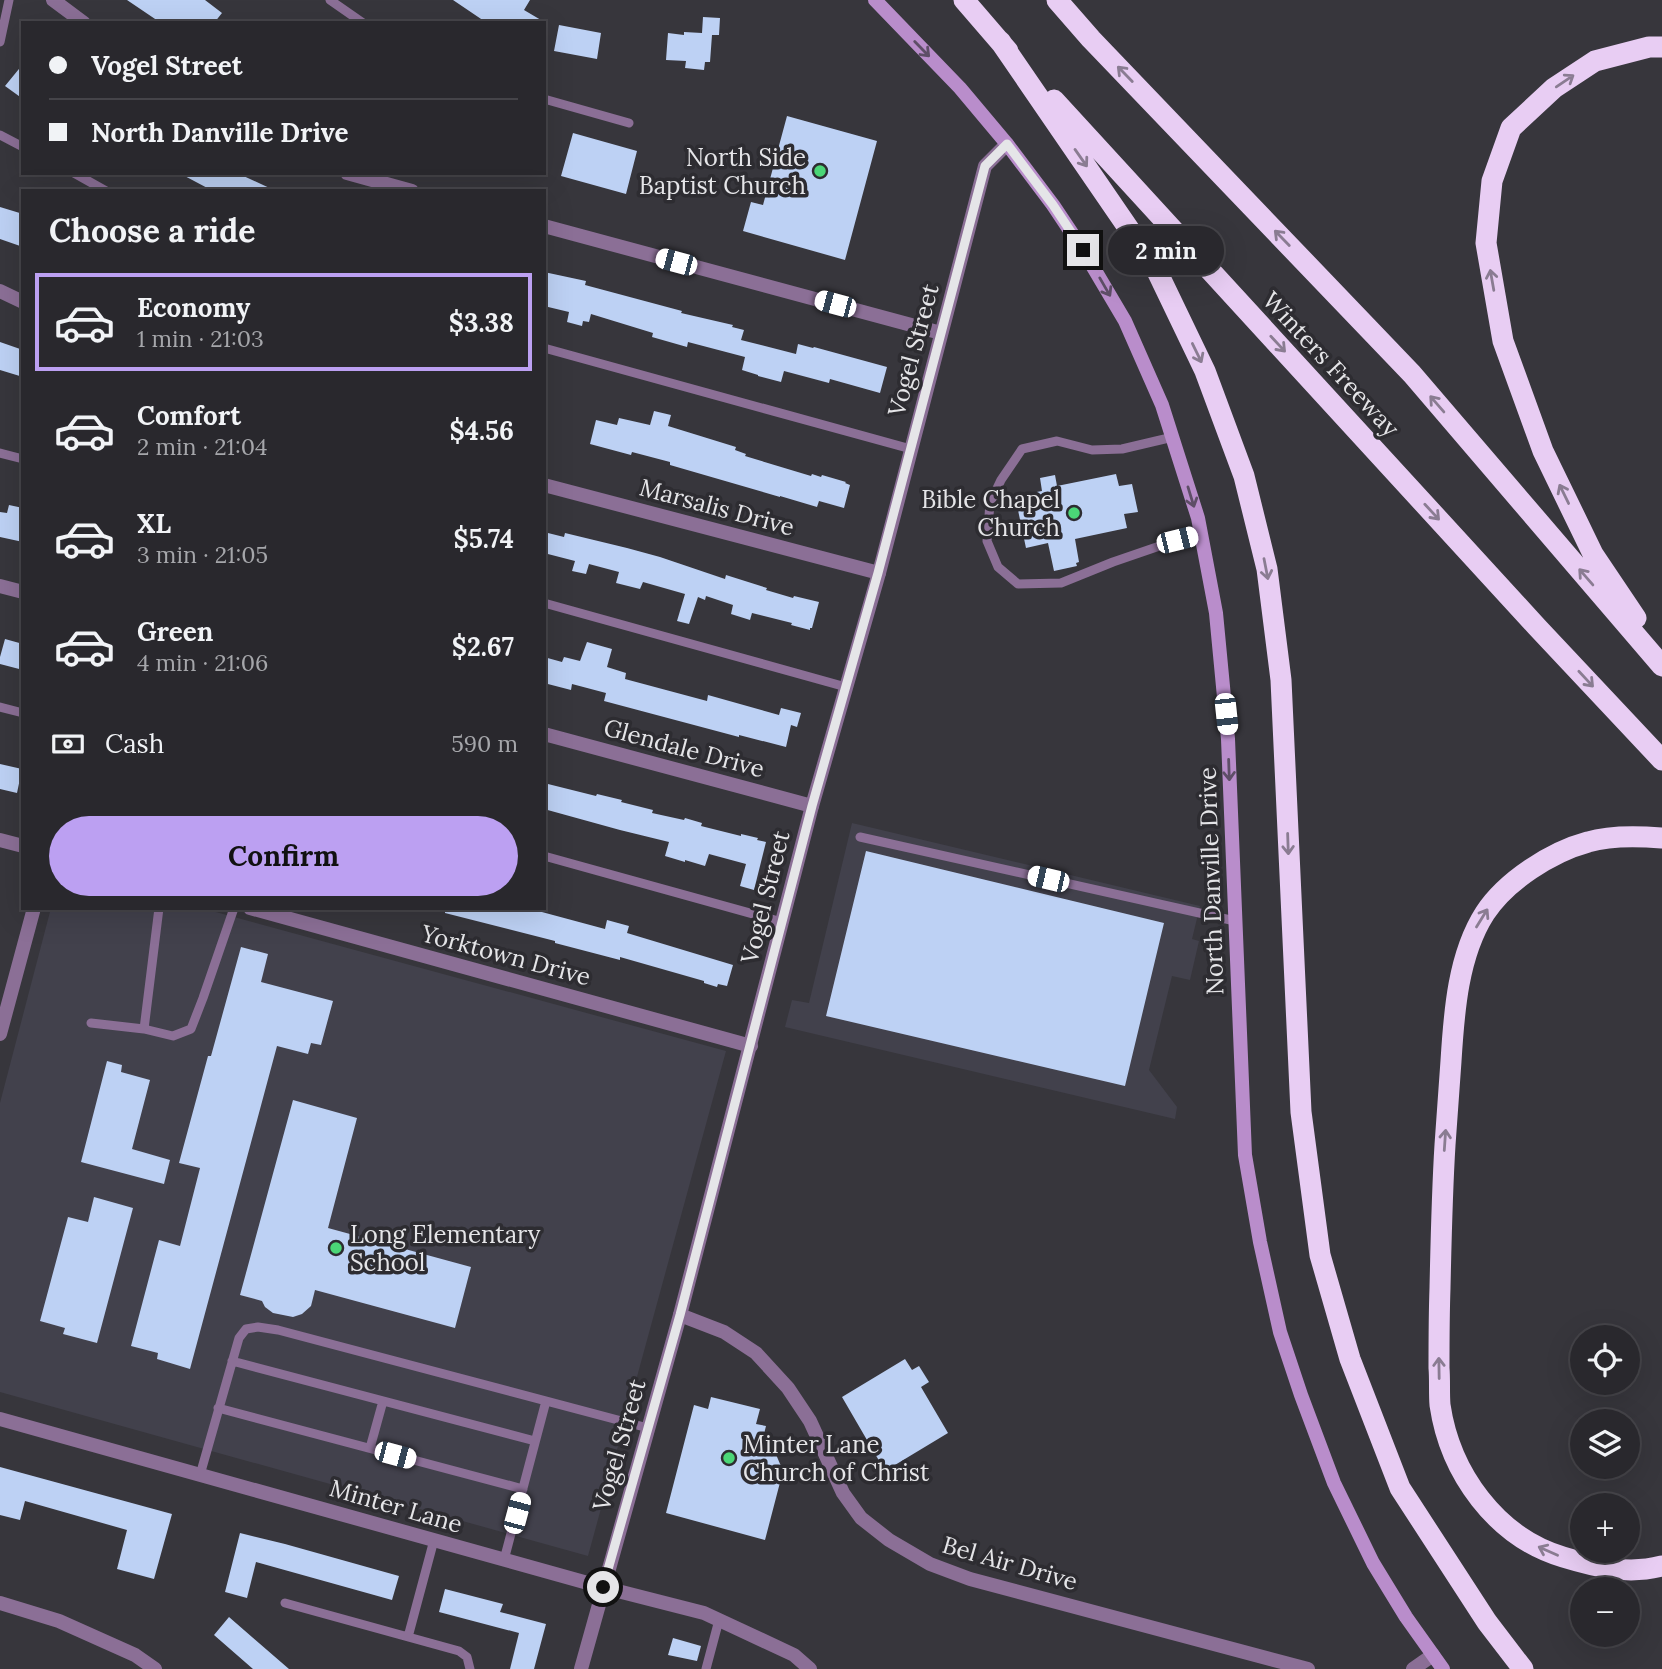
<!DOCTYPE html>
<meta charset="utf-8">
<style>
body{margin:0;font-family:Lora,serif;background:#313035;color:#f1f3f6;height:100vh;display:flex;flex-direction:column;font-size:26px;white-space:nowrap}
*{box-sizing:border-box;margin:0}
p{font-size:23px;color:#a5a6aa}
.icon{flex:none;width:38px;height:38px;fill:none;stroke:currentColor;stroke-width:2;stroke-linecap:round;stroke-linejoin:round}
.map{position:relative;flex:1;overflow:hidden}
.panel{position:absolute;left:21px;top:189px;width:525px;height:721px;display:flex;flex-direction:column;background:#29282d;border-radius:0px;box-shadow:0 7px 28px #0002,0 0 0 2px #454449}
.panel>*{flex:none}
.hud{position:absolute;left:21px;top:21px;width:525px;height:154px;border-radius:0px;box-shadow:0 7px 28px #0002,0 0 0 2px #454449;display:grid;align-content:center;height:154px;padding:0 28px;background:#29282d}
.tools{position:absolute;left:1570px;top:1325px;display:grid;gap:14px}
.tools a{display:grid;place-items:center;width:70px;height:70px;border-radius:50%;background:#29282d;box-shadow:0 7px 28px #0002,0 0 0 2px #454449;font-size:35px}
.end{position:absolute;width:32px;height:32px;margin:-16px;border:9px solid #e5e5e8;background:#111;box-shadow:0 0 0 4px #111}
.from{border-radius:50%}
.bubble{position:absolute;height:49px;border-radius:24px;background:#29282d;box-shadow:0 7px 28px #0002,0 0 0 2px #454449;font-size:23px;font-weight:700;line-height:49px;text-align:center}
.car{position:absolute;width:21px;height:42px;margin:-21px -10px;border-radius:9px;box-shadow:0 0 5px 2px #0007;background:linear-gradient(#fff 24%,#345 0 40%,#fff 0 76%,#345 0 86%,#fff 0)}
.hud b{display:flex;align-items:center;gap:24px;height:66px;font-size:26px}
.hud b+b{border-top:2px solid #454449}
.hud i{width:18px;height:18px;background:#f1f3f6}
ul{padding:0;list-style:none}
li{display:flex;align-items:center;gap:21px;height:98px;margin:0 14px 10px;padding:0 14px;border:4px solid transparent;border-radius:0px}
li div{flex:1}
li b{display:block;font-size:26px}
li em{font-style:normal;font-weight:700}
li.active{border-color:#bca0f2}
li>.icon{width:63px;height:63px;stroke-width:1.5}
h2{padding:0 28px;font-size:32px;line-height:84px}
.pay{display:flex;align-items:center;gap:18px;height:77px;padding:0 28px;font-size:26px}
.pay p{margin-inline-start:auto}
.action{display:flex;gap:14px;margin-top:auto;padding:14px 28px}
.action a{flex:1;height:80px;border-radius:42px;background:#bca0f2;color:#111;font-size:28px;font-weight:700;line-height:80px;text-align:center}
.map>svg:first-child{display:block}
.built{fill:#42414c}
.building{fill:#bdd1f4}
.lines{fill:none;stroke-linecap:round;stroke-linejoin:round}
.service{stroke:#8b6f96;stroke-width:9}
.minor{stroke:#8b6f96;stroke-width:14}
.tertiary{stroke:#8b6f96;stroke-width:14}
.secondary{stroke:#b98dcb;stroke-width:14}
.motorway{stroke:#e8cdf3;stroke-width:21}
.oneway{stroke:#5e4e67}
.oneway2{stroke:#8a7c92}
.route{stroke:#e5e5e8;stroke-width:9}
.poi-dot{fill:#4bd677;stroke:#2d2c31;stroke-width:2.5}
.labels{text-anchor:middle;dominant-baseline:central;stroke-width:7;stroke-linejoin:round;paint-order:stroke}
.poi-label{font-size:24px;fill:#e5e5e8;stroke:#2d2c31;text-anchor:end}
.street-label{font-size:24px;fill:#e5e5e8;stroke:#2d2c31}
</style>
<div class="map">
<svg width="1662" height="1669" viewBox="0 0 1662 1669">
<rect width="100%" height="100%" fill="#37363c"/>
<path class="built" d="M 852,823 L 1200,906 L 1192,939 L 1199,941 L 1190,980 L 1172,976 L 1149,1070 L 1177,1107 L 1175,1119 L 785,1027 L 792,1000 L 809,1003 Z
M 51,908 L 201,908 L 726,1051 L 588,1556 L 0,1392 L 0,1103 Z"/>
<path class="building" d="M 127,0 L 205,0 L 222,13 L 214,23 L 161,23 Z
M 453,0 L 530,0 L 524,10 L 546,23 L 487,23 Z
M 703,17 L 720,18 L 719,35 L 712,35 L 710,62 L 705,62 L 704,70 L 685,68 L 686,61 L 666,60 L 668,33 L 684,35 L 684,32 L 702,33 Z
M 559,25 L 601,33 L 597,59 L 554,51 Z
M 23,64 L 23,99 L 5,86 Z
M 787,116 L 877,141 L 845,260 L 743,231 L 751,202 L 763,205 Z
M 573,133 L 637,151 L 626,194 L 561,176 Z
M 179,173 L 237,173 L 276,191 L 213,191 Z
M 0,207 L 23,214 L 23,247 L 0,239 Z
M 544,272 L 586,281 L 585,285 L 682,311 L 681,313 L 733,325 L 732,327 L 744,330 L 741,340 L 796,354 L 798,344 L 813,348 L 814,347 L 887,367 L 880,393 L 830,379 L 829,383 L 784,371 L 781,382 L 758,376 L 758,375 L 742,370 L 745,357 L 688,342 L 687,347 L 652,337 L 653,333 L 591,314 L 589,322 L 583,321 L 582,326 L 567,322 L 569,312 L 544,306 Z
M 0,342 L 23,350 L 23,377 L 0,370 Z
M 654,411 L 671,415 L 668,426 L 736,447 L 735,450 L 746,454 L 745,456 L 811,476 L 812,474 L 821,477 L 822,475 L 846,482 L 845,483 L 850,485 L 844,508 L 819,501 L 817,507 L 780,496 L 780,497 L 670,465 L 670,462 L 632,452 L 631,455 L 590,444 L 596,420 L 617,425 L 619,418 L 650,425 Z
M 1116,474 L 1119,486 L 1132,484 L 1138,512 L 1124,514 L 1127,528 L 1075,539 L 1079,562 L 1076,563 L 1077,566 L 1054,571 L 1048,543 L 1026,548 L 1015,496 L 1042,491 L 1040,478 L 1055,475 L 1057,486 Z
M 9,505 L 23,508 L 23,542 L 0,537 L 0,512 L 7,513 Z
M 544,532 L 564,537 L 565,533 L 627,548 L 660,557 L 725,579 L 726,575 L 767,588 L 766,590 L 793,598 L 794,596 L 819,602 L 812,628 L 810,628 L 810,630 L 791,625 L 792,623 L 752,613 L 750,620 L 731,614 L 733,605 L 706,596 L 705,600 L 698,597 L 689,624 L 677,621 L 685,594 L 643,582 L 640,589 L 616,583 L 619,572 L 589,564 L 586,574 L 572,571 L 575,561 L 544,553 Z
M 5,639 L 23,644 L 23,670 L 0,664 L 0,657 Z
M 587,642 L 612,649 L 607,667 L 626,673 L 625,679 L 707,701 L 708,695 L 779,715 L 781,708 L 801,713 L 797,727 L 791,725 L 786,747 L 739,735 L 739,737 L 604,701 L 606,693 L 572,684 L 571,690 L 544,683 L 544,657 L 562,662 L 564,657 L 580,661 Z
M 0,764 L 22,769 L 17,793 L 0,789 Z
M 544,783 L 596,796 L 597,794 L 622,800 L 621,802 L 653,810 L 652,813 L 684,820 L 685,818 L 702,823 L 701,826 L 741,836 L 741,834 L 758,838 L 757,840 L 766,842 L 754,890 L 740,886 L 746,864 L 709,854 L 705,866 L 685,860 L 685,862 L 665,856 L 669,842 L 620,830 L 544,809 Z
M 866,851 L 1164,923 L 1125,1086 L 826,1016 Z
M 445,908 L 527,908 L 605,929 L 607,920 L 629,926 L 627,933 L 733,965 L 727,986 L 718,984 L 717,987 L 704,983 L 704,981 L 620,957 L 620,960 L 555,943 L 555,941 L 445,913 Z
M 241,947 L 268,954 L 261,982 L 333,1001 L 321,1045 L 311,1043 L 308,1054 L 277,1046 L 190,1369 L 157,1359 L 158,1353 L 131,1346 L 159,1240 L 180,1246 L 200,1168 L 179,1163 L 208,1056 L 211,1056 Z
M 107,1061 L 122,1065 L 121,1072 L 150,1080 L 132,1149 L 170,1160 L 164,1184 L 81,1162 Z
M 293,1100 L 357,1118 L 328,1228 L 471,1267 L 455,1328 L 315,1290 L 311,1306 L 302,1314 L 293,1317 L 273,1313 L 265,1307 L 262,1301 L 240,1295 Z
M 94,1197 L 133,1208 L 97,1343 L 63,1334 L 65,1328 L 40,1321 L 68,1217 L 88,1222 Z
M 905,1359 L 912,1370 L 919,1366 L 929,1382 L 921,1387 L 948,1433 L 885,1471 L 842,1397 Z
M 711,1397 L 760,1409 L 756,1424 L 766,1426 L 762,1442 L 772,1445 L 783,1471 L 765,1540 L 666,1513 L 694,1405 L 708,1409 Z
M 0,1467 L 172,1514 L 154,1579 L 117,1569 L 127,1530 L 25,1501 L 20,1520 L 0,1515 Z
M 240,1533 L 285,1544 L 399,1576 L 392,1600 L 256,1562 L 247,1598 L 225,1592 Z
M 445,1589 L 503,1604 L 500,1612 L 546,1624 L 534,1669 L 510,1669 L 519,1633 L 439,1612 Z
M 229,1617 L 289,1669 L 253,1669 L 214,1635 Z
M 673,1638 L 701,1646 L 697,1661 L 668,1655 Z"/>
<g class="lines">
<path class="service" d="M 330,0 L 363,23
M 0,42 L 9,0
M 544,99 L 629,123
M 0,135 L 23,147
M 74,173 L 106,191
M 544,348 L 911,449
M 1173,437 L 1122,449 L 1092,450 L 1057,441 L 1022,449 L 1001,480 L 990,503 L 987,541 L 998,567 L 1018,584 L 1061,583 L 1113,562 L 1177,540 L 1201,534
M 0,453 L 23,459
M 544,603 L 846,687
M 0,707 L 23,713
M 860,837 L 1235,921
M 544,856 L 782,922
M 159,908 L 144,1029 L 173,1036 L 191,1029 L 203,998 L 234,908
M 91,1023 L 144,1029
M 232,1361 L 535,1441
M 218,1408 L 523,1489
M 370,1448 L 383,1401
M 200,1475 L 239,1338 L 246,1329 L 258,1327 L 278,1330 L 648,1428
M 504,1560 L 546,1401
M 285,1603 L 459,1651 L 467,1657 L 470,1669
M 408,1637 L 434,1540
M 706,1669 L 719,1620"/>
<path class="minor" d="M 53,0 L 84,23
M 347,173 L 412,191
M 544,226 L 941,333
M 0,291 L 23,302
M 544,485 L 879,573
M 0,586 L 23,592
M 544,734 L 812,806
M 0,840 L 23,846
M 250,908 L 751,1046
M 0,1034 L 34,908
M 680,1315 L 724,1332 L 756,1353 L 788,1388 L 810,1421 L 843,1493 L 861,1518 L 889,1540 L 930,1564 L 970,1579 L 1308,1669
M 0,1419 L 602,1587 L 704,1613 L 794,1655 L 810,1669
M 1413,1669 L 1433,1655"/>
<path class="tertiary" d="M 0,1603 L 59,1621 L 135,1655 L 155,1669
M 581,1669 L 680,1315 L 812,806 L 879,573 L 985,166 L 1007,144"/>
<path class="secondary" d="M 875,0 L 960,88 L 1007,144 L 1053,205 L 1083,250 L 1125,321 L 1162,405 L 1198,518 L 1216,613 L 1228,739 L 1245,1155 L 1260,1242 L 1280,1332 L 1301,1395 L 1334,1483 L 1373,1563 L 1406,1617 L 1443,1669"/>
<path class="motorway" d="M 964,0 L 1008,51
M 1057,0 L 1091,39 L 1412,374 L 1662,666
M 1000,41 L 1155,267 L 1205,371 L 1244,476 L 1267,569 L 1281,680 L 1301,1112 L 1320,1255 L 1350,1359 L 1400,1488 L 1487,1622 L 1523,1669
M 1054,100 L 1537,627 L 1662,760
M 1636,618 L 1593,554 L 1543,451 L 1503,341 L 1486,243 L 1492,181 L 1511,128 L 1554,88 L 1595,61 L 1649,47 L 1662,47
M 1662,838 C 1638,836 1611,835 1588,842 C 1551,852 1506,881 1485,913 C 1458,955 1454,1012 1451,1061 C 1449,1089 1447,1117 1445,1145 C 1442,1193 1441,1241 1440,1288 C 1439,1315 1439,1341 1439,1368 C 1440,1380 1439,1393 1440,1405 C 1450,1473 1496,1537 1563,1557 C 1596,1567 1628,1575 1662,1566"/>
</g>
<defs><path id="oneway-shaft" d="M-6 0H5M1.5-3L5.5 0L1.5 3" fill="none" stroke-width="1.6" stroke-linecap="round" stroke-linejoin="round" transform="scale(1.75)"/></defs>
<g class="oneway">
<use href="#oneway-shaft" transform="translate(922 49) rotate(46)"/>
<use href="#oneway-shaft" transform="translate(1105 287) rotate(60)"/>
<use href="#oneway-shaft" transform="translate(1191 497) rotate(73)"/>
<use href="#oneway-shaft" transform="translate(1229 770) rotate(88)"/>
</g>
<g class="oneway2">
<use href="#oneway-shaft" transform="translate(1125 74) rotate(-134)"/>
<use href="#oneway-shaft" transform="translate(1565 81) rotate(-34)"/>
<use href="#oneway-shaft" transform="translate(1081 158) rotate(55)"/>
<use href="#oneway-shaft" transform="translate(1282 238) rotate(-134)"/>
<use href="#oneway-shaft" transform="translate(1492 280) rotate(-100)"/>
<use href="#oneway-shaft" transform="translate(1278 344) rotate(47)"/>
<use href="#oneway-shaft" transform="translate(1197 353) rotate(64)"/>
<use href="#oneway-shaft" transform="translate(1437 404) rotate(-131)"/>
<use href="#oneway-shaft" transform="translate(1564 494) rotate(-116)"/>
<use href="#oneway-shaft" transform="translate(1432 512) rotate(47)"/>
<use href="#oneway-shaft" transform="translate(1266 569) rotate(79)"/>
<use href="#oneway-shaft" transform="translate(1586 577) rotate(-131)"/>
<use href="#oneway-shaft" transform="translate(1586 679) rotate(47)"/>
<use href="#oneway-shaft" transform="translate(1288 844) rotate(88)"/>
<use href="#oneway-shaft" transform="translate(1482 918) rotate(-58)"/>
<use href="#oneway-shaft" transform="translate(1445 1140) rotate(-86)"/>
<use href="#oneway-shaft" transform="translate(1439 1368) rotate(-91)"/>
<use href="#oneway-shaft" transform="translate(1548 1551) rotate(-156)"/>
</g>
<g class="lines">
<path class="route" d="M 603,1587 L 680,1315 L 812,806 L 878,573 L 985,166 L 1007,144 L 1053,205 L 1083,250"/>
</g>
<g class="poi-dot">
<circle cx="820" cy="171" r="7"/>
<circle cx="1074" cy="513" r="7"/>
<circle cx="336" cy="1248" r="7"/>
<circle cx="729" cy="1458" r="7"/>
</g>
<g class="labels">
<g class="poi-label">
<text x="806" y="157">North Side<tspan x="806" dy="28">Baptist Church</tspan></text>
<text x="1060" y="499">Bible Chapel<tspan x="1060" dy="28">Church</tspan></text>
<text x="350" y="1234" text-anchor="start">Long Elementary<tspan x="350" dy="28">School</tspan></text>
<text x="743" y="1444" text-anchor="start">Minter Lane<tspan x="743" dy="28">Church of Christ</tspan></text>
</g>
<g class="street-label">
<text transform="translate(913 350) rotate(-75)">Vogel Street</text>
<text transform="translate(1331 364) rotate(47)">Winters Freeway</text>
<text transform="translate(717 507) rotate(15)">Marsalis Drive</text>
<text transform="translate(684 748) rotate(15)">Glendale Drive</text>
<text transform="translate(1211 881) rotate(-92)">North Danville Drive</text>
<text transform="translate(765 897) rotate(-76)">Vogel Street</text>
<text transform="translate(506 955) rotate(15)">Yorktown Drive</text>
<text transform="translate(619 1445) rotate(-74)">Vogel Street</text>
<text transform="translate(396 1506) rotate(16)">Minter Lane</text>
<text transform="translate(1010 1563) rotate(16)">Bel Air Drive</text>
</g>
</g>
</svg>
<div class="tools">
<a><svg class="icon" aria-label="locate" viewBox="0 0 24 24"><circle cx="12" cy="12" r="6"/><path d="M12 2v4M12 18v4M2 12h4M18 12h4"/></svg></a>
<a><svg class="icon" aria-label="layers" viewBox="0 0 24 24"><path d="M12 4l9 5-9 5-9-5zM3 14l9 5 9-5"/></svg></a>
<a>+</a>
<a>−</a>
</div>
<i class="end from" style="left:603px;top:1587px"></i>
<i class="end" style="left:1083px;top:250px"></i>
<div class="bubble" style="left:1108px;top:226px;width:116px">2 min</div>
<i class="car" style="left:676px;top:262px;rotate:285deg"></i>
<i class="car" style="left:835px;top:304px;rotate:285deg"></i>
<i class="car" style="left:1177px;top:540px;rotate:76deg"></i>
<i class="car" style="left:1226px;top:714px;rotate:174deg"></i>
<i class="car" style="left:1048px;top:879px;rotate:283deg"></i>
<i class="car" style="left:395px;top:1455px;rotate:105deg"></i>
<i class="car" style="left:517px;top:1513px;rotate:15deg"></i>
<div class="hud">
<b><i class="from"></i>Vogel Street</b>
<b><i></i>North Danville Drive</b>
</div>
<section class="panel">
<h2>Choose a ride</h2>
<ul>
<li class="active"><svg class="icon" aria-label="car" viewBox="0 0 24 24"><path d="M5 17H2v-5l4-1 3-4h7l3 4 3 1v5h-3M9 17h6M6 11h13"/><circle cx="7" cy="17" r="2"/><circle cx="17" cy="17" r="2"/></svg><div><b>Economy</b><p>1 min · 21:03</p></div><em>$3.38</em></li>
<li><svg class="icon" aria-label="car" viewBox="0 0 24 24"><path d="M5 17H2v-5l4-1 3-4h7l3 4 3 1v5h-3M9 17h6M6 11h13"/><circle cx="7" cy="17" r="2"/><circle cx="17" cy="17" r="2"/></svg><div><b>Comfort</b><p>2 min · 21:04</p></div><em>$4.56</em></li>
<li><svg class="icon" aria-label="car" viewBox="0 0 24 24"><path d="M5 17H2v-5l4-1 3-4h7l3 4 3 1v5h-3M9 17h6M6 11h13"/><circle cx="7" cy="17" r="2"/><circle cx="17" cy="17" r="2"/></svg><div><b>XL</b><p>3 min · 21:05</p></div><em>$5.74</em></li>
<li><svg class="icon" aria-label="car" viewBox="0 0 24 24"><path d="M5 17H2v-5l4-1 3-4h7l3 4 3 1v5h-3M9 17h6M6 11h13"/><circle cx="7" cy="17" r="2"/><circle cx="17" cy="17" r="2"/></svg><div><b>Green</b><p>4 min · 21:06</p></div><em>$2.67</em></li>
</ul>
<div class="pay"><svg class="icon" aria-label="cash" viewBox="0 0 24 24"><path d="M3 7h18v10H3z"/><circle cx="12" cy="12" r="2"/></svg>Cash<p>590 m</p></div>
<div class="action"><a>Confirm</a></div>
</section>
</div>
